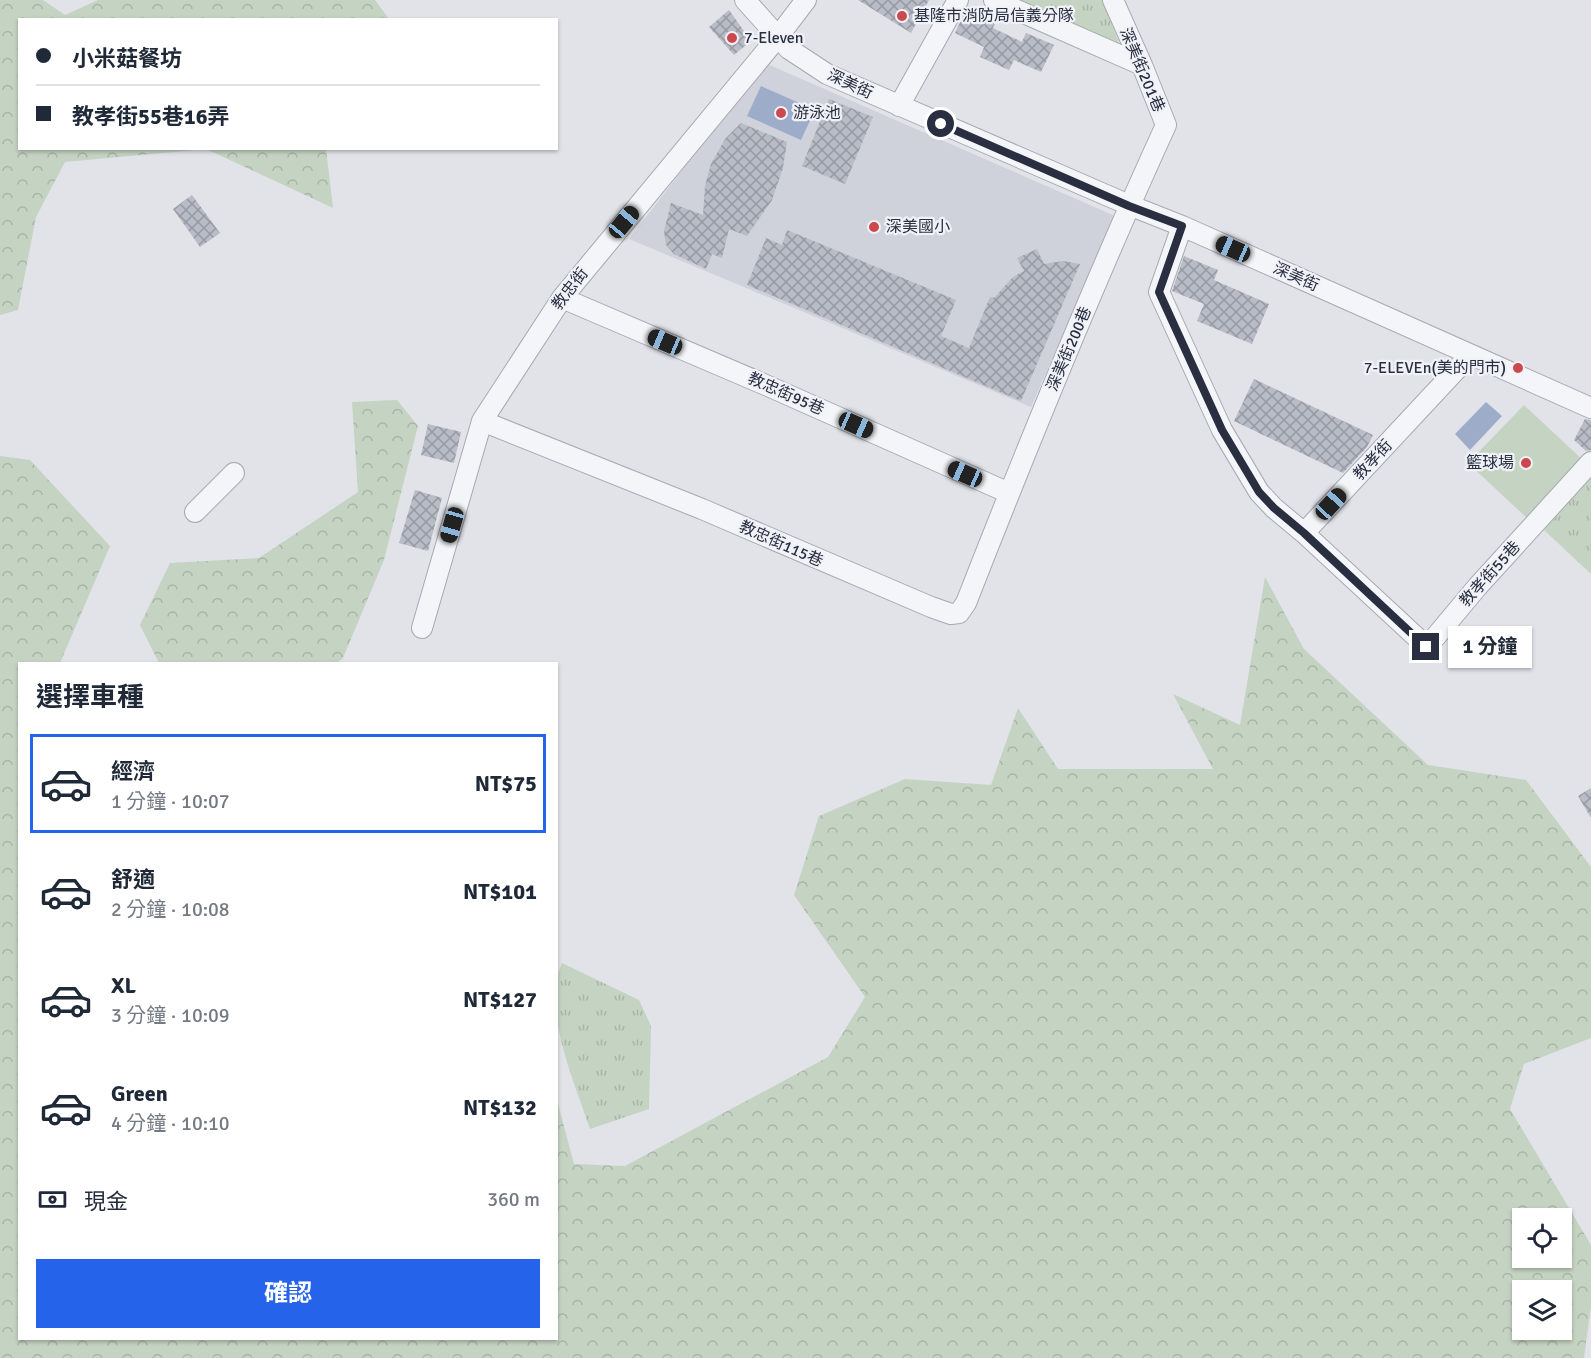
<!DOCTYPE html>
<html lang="zh-TW">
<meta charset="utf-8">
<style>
body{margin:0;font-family:Signika,"Noto Sans TC",sans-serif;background:#f6f6f7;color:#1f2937;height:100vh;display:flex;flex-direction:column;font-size:22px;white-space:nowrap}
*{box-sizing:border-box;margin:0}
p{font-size:20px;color:#747a83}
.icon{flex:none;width:33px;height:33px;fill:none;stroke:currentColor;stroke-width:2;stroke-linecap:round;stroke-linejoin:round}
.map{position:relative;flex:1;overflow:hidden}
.side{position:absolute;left:18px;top:662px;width:540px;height:678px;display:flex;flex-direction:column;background:#fff;border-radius:0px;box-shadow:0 2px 4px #0004}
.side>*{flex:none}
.guide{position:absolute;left:18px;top:18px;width:540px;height:132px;border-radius:0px;box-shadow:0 2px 4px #0004;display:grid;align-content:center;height:132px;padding:0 18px;background:#fff}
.tools{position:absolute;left:1512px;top:1208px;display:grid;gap:12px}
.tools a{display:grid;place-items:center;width:60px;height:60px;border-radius:0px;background:#fff;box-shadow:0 2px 4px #0004;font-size:30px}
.end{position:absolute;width:27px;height:27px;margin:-14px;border:8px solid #292f41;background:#fff;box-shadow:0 0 0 3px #fff}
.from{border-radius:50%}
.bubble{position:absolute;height:42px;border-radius:0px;background:#fff;box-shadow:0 2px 4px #0004;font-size:20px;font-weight:700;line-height:42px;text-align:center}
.car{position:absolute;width:18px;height:36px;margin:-18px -9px;border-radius:8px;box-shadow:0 0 4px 2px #0007;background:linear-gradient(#222 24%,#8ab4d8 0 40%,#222 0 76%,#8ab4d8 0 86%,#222 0)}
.guide b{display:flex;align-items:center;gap:21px;height:57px;font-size:22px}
.guide b+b{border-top:2px solid #e0e1e3}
.guide i{width:15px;height:15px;background:#1f2937}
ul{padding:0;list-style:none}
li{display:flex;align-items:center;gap:18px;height:99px;margin:0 12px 9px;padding:0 6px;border:3px solid transparent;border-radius:0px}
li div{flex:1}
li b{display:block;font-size:22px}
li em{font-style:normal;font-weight:700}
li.active{border-color:#2563eb}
li>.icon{width:54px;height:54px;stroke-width:1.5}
h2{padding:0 18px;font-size:27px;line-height:72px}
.pay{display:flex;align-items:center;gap:15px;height:66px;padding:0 18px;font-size:22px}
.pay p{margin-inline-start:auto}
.action{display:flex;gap:12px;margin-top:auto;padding:12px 18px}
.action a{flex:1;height:69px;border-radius:0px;background:#2563eb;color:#fff;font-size:24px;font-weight:700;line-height:69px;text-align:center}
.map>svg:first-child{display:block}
.built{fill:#cfd2db}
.forest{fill:url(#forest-crowns);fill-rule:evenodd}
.park{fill:url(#park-tufts)}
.garden{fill:#c5d3c2}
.water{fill:#9dadc9}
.building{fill:url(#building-cross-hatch)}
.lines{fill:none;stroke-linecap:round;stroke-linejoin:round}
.minor-casing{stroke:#a6a9b3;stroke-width:22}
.minor{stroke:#f4f5f8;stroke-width:20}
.route{stroke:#292f41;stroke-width:8}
.poi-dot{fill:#cc484d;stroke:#f0f2f7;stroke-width:2}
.labels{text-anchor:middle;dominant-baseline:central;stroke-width:4.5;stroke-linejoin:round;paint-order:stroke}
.poi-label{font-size:16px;fill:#292f41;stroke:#f0f2f7;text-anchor:start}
.street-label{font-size:16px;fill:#292f41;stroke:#f0f2f7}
</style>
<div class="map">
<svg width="1591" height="1358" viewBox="0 0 1591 1358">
<defs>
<pattern id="forest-crowns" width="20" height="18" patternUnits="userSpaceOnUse" patternTransform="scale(1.5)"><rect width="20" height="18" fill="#c5d3c2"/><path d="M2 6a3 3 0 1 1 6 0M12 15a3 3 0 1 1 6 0" fill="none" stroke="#a9b5a8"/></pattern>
<pattern id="park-tufts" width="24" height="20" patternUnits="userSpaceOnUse" patternTransform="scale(1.5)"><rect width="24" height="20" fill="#c5d3c2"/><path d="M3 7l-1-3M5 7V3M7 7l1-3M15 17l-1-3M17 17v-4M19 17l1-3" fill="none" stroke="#a9b5a8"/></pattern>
<pattern id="building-cross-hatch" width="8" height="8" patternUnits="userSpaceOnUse" patternTransform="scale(1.5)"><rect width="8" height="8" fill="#b8bcc6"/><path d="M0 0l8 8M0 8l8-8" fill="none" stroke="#9699a2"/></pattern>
</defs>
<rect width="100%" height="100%" fill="#e1e3e9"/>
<path class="built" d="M 765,63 L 1115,216 L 1031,407 L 629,239 Z"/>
<path class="forest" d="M 0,0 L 43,0 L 65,15 L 98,0 L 375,0 L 389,19 L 20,20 L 20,148 L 326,149 L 333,208 L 206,149 L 65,162 L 36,217 L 18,310 L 0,315 Z
M 397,400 L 418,426 L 384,560 L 343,658 L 337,663 L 159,663 L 140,625 L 170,563 L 259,558 L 358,492 L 352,402 Z
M 0,456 L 30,460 L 110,546 L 60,663 L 20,663 L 20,1338 L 556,1338 L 557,1100 L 574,1164 L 625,1166 L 828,1057 L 865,997 L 794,895 L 819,816 L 905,779 L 991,785 L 1018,708 L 1058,769 L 1213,769 L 1173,694 L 1240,725 L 1265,577 L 1304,649 L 1428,765 L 1526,780 L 1591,867 L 1591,1038 L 1524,1064 L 1510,1109 L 1591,1245 L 1591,1306 L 1584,1358 L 0,1358 ZM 1522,1218 L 1562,1218 L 1562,1257 L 1522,1257 ZM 1522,1290 L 1562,1290 L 1562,1329 L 1522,1329 Z"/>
<path class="park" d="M 1016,0 L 1102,0 L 1122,50 Z
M 1591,476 L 1591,574 L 1544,530 Z
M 562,963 L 639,1000 L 651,1026 L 649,1109 L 590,1129 C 575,1083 541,1009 562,963 Z"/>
<path class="garden" d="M 1524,405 L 1585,462 L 1529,520 L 1468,463 Z"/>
<path class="water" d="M 761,86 L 815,110 L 801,140 L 747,116 Z
M 1486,402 L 1502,416 L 1470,450 L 1455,434 Z"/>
<path class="building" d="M 858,0 L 929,0 L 911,33 Z
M 968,6 L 997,19 L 993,28 L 1022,42 L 1026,33 L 1054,45 L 1041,72 L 1014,60 L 1009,70 L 980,57 L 984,47 L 955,33 Z
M 729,10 L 751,41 L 734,55 L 709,27 Z
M 829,99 L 873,117 L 845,184 L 802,166 Z
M 741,123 L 787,142 L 783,168 L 772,200 L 747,236 L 729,229 L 722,258 L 712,254 L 706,269 L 674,254 L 666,245 L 664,231 L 671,203 L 703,215 L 705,186 L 711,164 L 725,139 Z
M 192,195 L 220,233 L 200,247 L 173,209 Z
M 787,230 L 956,300 L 941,336 L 969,348 L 990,297 L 994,298 L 1013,277 L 1024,271 L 1017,258 L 1037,249 L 1044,264 L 1063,261 L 1080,264 L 1021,401 L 747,285 L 766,238 L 782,245 Z
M 1184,256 L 1218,270 L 1214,280 L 1269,304 L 1252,344 L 1197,321 L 1204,304 L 1172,291 Z
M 1254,379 L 1373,435 L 1367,447 L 1343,473 L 1234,421 Z
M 1585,419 L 1591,420 L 1591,450 L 1586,451 L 1574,440 Z
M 428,424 L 461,432 L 454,463 L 421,455 Z
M 415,490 L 442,498 L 428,551 L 399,543 Z
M 1591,788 L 1591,818 L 1578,796 Z"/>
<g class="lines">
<defs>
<path id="minor" d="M 745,0 L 789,49 L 827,74 L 1129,205 L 1182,226 L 1591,408
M 994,0 L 1142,65
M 899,106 L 958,0
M 1182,226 L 1159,292 L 1222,430 L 1259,492 L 1274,508 L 1304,533 L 1427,647 L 1478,586 L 1591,462
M 562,298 L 768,386 L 1009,493
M 482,421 L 702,509 L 931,607 L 951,614 L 959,613 L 966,603 C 1029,442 1094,282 1166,125 L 1142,65 L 1113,0
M 195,512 L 234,473
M 1304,533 L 1470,355
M 422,628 L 482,421 L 562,298 L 777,38 L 806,0"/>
</defs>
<use href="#minor" class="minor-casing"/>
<use href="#minor" class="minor"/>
</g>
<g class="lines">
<path class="route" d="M 941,124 L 1129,206 L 1182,226 L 1159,292 L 1222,430 L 1259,492 L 1274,508 L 1304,533 L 1426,647"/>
</g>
<g class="poi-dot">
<circle cx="902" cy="16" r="6"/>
<circle cx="732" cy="38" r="6"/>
<circle cx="781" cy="113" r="6"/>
<circle cx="874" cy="227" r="6"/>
<circle cx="1518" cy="368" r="6"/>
<circle cx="1526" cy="463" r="6"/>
</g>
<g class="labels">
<g class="poi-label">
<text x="914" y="16">基隆市消防局信義分隊</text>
<text x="744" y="38">7-Eleven</text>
<text x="793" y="113">游泳池</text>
<text x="886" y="227">深美國小</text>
<text x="1506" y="368" text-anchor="end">7-ELEVEn(美的門市)</text>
<text x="1514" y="463" text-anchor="end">籃球場</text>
</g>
<g class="street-label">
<text transform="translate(1142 70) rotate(67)">深美街201巷</text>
<text transform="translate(850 84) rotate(25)">深美街</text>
<text transform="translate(1296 277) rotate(24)">深美街</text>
<text transform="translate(570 289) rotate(-52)">教忠街</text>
<text transform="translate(1069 349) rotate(-67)">深美街200巷</text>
<text transform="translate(786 394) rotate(24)">教忠街95巷</text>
<text transform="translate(1373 460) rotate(-47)">教孝街</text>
<text transform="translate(781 544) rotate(24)">教忠街115巷</text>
<text transform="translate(1490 574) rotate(-48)">教孝街55巷</text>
</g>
</g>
</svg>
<div class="tools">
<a><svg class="icon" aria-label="locate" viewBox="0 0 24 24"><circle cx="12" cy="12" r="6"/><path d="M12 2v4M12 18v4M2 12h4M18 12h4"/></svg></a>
<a><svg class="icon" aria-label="layers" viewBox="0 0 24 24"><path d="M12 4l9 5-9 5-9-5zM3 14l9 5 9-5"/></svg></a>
</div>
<i class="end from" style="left:941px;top:124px"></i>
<i class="end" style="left:1426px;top:647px"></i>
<div class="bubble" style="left:1448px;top:626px;width:84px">1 分鐘</div>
<i class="car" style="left:624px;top:222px;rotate:40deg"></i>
<i class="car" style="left:1233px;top:249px;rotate:294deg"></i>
<i class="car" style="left:665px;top:342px;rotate:293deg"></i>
<i class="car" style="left:856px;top:425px;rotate:114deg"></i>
<i class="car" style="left:965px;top:474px;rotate:294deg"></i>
<i class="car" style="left:1331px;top:504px;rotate:43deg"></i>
<i class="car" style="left:452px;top:525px;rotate:196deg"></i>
<div class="guide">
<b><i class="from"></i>小米菇餐坊</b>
<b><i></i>教孝街55巷16弄</b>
</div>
<section class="side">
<h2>選擇車種</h2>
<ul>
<li class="active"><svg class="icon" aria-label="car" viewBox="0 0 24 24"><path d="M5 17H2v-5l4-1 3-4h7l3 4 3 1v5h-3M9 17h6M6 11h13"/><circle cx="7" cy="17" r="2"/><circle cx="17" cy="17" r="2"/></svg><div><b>經濟</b><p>1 分鐘 · 10:07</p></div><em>NT$75</em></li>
<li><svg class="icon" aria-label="car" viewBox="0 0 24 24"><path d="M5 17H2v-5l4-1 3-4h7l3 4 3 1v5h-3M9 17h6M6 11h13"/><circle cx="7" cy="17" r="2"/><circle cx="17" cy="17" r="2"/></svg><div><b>舒適</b><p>2 分鐘 · 10:08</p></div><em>NT$101</em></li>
<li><svg class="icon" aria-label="car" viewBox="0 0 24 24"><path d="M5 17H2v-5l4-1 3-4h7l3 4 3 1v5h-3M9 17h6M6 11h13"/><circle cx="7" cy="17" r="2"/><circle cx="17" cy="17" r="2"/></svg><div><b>XL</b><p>3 分鐘 · 10:09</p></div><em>NT$127</em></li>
<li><svg class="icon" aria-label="car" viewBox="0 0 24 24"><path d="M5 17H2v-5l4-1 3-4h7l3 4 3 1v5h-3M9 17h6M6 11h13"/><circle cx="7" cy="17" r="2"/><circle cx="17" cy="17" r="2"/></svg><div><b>Green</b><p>4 分鐘 · 10:10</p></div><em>NT$132</em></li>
</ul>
<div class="pay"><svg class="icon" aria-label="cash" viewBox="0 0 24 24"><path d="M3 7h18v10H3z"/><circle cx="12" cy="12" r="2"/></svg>現金<p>360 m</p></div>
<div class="action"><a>確認</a></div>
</section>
</div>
